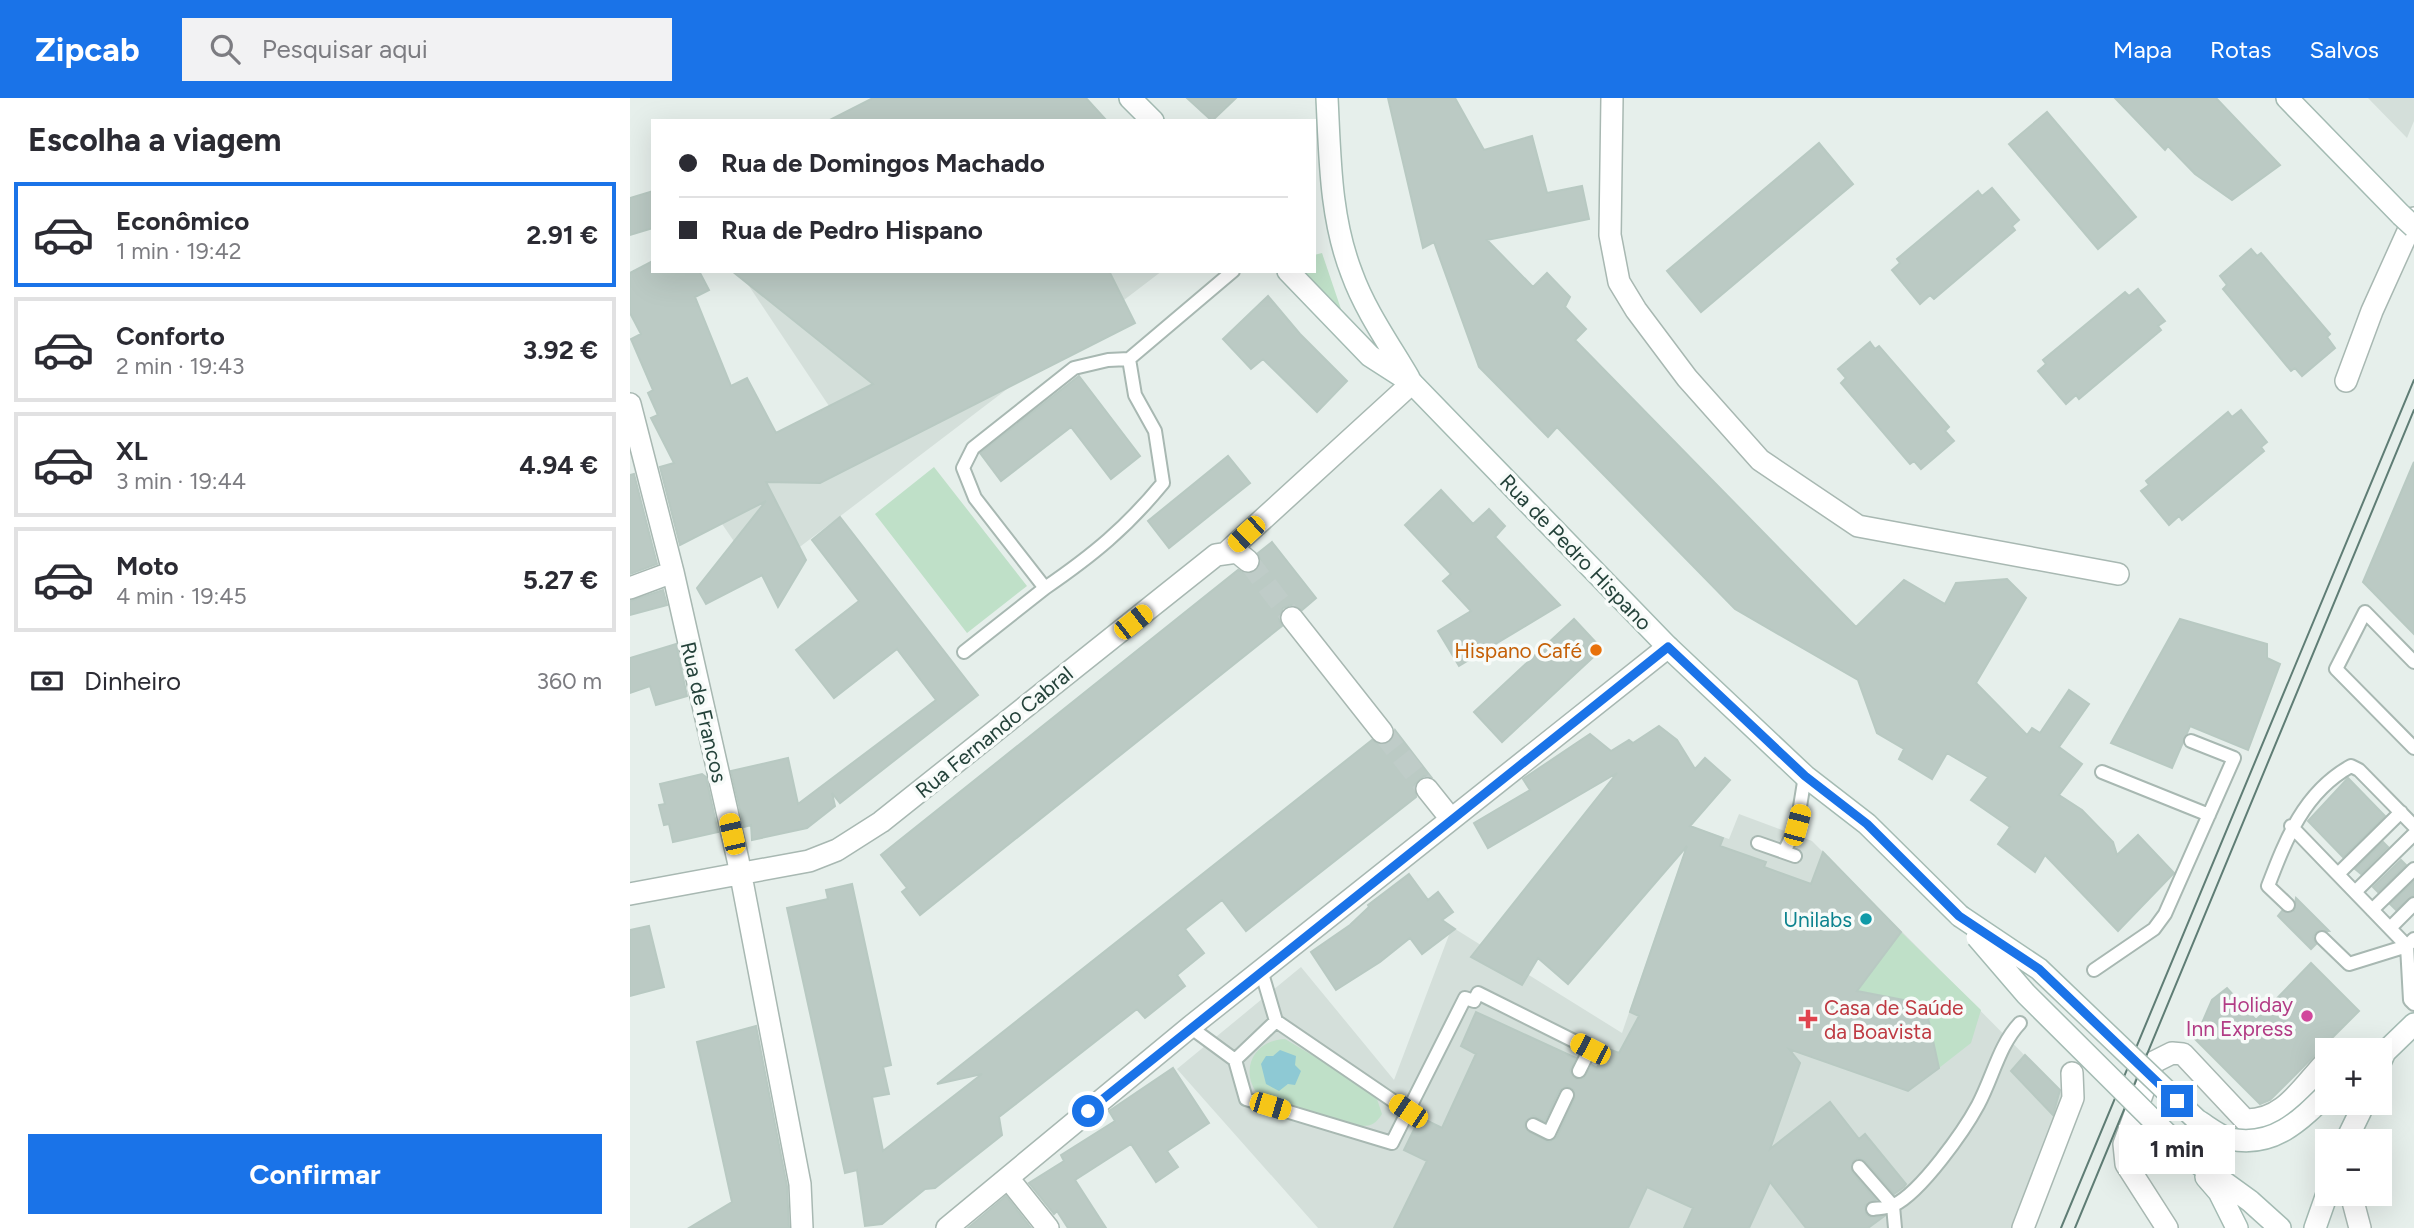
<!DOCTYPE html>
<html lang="pt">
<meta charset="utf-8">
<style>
body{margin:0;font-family:Figtree,sans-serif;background:#f2f2f3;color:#2b2b33;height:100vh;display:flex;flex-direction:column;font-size:26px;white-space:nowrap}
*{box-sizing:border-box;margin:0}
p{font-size:23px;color:#7c7c81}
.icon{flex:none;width:38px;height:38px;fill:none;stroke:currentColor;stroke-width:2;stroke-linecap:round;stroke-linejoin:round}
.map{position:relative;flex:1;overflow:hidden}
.sheet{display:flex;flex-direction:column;background:#fff;width:630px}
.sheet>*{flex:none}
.guide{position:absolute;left:21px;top:21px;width:665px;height:154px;border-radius:0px;box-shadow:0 7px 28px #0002;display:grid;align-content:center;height:154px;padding:0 28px;background:#fff}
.controls{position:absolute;left:1685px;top:940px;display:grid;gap:14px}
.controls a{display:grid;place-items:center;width:77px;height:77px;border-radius:0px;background:#fff;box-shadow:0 7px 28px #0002;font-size:35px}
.end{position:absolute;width:32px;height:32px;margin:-16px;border:9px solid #1a73e8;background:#fff;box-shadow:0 0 0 4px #fff}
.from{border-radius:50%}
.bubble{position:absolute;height:49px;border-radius:0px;background:#fff;box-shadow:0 7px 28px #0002;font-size:23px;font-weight:700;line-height:49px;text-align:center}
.car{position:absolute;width:21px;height:42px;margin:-21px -10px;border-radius:9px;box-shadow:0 0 5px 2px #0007;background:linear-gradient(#f5c518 24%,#345 0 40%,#f5c518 0 76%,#345 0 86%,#f5c518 0)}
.guide b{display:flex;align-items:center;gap:24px;height:66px;font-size:26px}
.guide b+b{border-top:2px solid #e1e1e2}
.guide i{width:18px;height:18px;background:#2b2b33}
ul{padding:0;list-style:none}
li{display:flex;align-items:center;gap:21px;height:105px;margin:0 14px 10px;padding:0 14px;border:4px solid #e1e1e2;border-radius:0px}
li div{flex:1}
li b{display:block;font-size:26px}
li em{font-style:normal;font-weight:700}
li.on{border-color:#1a73e8}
li>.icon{width:63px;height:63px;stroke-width:1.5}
h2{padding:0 28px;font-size:32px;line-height:84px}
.pay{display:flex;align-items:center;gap:18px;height:77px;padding:0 28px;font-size:26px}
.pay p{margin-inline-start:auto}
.action{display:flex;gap:14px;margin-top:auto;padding:14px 28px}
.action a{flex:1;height:80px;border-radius:0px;background:#1a73e8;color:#fff;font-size:28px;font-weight:700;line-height:80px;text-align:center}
header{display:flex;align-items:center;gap:42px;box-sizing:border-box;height:98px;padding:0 35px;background:#1a73e8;color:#fff}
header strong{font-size:33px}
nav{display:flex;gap:38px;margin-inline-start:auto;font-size:24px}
.search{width:490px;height:63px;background:#f2f2f3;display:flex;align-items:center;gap:18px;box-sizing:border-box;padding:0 24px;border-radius:0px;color:#7c7c81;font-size:26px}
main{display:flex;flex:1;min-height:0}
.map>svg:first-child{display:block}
.built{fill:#d4dfda}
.green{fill:#bfe0c8;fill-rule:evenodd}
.water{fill:#8ec9d4}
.building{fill:#bbcac4;stroke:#b8c9c2;stroke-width:2;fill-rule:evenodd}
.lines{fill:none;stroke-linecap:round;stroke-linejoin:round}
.street-tunnel{stroke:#bfccc8;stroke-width:21;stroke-dasharray:21 10;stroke-linecap:butt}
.lane-casing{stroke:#a8b8b2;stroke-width:16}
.street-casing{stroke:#a8b8b2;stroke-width:24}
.secondary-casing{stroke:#a4bbb3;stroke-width:24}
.lane{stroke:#fff;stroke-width:12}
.street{stroke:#fff;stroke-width:21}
.secondary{stroke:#fff;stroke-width:21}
.tram{stroke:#5f7d75;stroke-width:2}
.secondary-bridge-casing{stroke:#a4bbb3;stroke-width:24;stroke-linecap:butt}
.secondary-bridge{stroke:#fff;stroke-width:21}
.route{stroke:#1a73e8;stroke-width:9}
.food-dot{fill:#e8710a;stroke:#f7fbf9;stroke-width:2.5}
.culture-dot{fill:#0f9aa8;stroke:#f7fbf9;stroke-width:2.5}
.hotel-dot{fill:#d1479c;stroke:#f7fbf9;stroke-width:2.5}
.health-dot{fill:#e0444e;stroke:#f7fbf9;stroke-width:2.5}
.labels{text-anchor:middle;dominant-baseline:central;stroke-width:7;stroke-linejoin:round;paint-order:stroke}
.street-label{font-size:21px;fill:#24423a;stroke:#f7fbf9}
.food-label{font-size:21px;fill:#c56008;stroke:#f7fbf9;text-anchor:end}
.culture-label{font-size:21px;fill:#0d838f;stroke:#f7fbf9;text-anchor:end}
.hotel-label{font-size:21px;fill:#b23c85;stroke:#f7fbf9;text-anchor:end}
.health-label{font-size:21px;fill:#be3a42;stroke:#f7fbf9;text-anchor:start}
</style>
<header>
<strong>Zipcab</strong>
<div class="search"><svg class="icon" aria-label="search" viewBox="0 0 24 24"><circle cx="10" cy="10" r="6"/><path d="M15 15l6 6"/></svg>Pesquisar aqui</div>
<nav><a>Mapa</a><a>Rotas</a><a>Salvos</a></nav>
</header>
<main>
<section class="sheet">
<h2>Escolha a viagem</h2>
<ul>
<li class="on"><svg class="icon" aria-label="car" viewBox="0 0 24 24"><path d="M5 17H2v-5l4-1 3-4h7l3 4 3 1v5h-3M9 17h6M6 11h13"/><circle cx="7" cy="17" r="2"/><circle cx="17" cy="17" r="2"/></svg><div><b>Econômico</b><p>1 min · 19:42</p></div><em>2.91 €</em></li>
<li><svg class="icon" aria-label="car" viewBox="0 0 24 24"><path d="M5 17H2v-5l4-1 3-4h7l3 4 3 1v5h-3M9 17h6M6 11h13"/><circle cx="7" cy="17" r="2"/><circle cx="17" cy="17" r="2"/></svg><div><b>Conforto</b><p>2 min · 19:43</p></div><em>3.92 €</em></li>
<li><svg class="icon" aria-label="car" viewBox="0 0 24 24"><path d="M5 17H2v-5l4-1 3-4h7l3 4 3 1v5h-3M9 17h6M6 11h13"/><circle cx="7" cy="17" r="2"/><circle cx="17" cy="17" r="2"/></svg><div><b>XL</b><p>3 min · 19:44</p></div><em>4.94 €</em></li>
<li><svg class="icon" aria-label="car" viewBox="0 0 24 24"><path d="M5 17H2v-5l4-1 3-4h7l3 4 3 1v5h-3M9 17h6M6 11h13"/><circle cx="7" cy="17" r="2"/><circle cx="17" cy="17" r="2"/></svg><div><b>Moto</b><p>4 min · 19:45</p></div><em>5.27 €</em></li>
</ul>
<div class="pay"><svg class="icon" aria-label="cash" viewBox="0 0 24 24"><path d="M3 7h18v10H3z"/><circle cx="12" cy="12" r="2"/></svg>Dinheiro<p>360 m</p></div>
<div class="action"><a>Confirmar</a></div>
</section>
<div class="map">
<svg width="1784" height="1130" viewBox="0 0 1784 1130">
<rect width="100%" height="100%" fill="#e6efeb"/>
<path class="built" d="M 1738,0 L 1784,0 L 1784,23 L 1777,40 Z
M 109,173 L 532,173 L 129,480 L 75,401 L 199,308 Z
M 1109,716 L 1182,743 L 1435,998 L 1382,1130 L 688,1130 L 547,971 L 671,869 L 764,982 L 822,829 L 992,935 L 1063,729 L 1099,741 Z"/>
<path class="green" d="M 692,155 L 712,214 L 709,215 L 669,173 L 684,173 L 684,157 Z
M 304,369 L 397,488 L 337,535 L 245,416 Z
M 1271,834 L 1351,912 L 1341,945 L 1309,970 L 1295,906 L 1226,893 Z
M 655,941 L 734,988 L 746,998 L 752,1016 C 744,1029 737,1029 722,1027 L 630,999 C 608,974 623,942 655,941 ZM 647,956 L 664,964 L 658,986 L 653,989 L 638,982 L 636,978 L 643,958 Z"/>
<path class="water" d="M 650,952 L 666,958 L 665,967 L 671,973 L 665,987 L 658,986 L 649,993 L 636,986 L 631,966 L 636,958 L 643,958 Z"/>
<path class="building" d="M 243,0 L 456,0 L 477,23 L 198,23 Z
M 557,0 L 606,0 L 582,23 Z
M 758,0 L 825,0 L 854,52 L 902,38 L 917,95 L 952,88 L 959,121 L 857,142 L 903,189 L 917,175 L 940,199 L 935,209 L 956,231 L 945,242 L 1226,529 L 1274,482 L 1315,506 L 1326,485 L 1377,481 L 1396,500 L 1346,585 L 1397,637 L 1402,630 L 1410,635 L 1439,592 L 1459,606 L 1429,649 L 1452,666 L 1429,697 L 1452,712 L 1483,744 L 1487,757 L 1508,737 L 1544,775 L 1488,833 L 1415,757 L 1405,774 L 1368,746 L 1380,729 L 1341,702 L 1358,679 L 1317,655 L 1302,681 L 1269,661 L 1274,651 L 1247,635 L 1228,582 L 1105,511 L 927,329 L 918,339 L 849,269 L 804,144 L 793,150 Z
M 1485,0 L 1586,0 L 1650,67 L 1602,102 L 1565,76 L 1538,48 L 1535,52 Z
M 1417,14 L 1506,119 L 1468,151 L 1379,46 Z
M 1189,45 L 1223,86 L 1071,214 L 1037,173 Z
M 1362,90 L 1389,122 L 1382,128 L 1385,132 L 1304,201 L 1300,197 L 1290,206 L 1262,172 L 1270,165 L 1267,161 L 1348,93 L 1352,98 Z
M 23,93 L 23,130 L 0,137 L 0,100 Z
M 1621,151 L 1627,158 L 1631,155 L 1700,236 L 1697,239 L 1705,250 L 1672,278 L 1665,270 L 1661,273 L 1593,191 L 1597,187 L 1590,178 Z
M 23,163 L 23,173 L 69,173 L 79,192 L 65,199 L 101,288 L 117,280 L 146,335 L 243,286 L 102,173 L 479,173 L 505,225 L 190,385 L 136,384 L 176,462 L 148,509 L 132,477 L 76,506 L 67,490 L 136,403 L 50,447 L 30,369 L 44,365 L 21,320 L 28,317 L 18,295 L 23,292 L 1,241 L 11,236 L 0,215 L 0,175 Z
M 1508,191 L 1535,223 L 1528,228 L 1531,232 L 1449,301 L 1446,297 L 1436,306 L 1408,273 L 1416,266 L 1413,262 L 1495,194 L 1499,198 Z
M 638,198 L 670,236 L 717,283 L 687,314 L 633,261 L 621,271 L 593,241 Z
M 1240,244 L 1245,251 L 1249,248 L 1319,329 L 1315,333 L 1324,343 L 1291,371 L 1284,363 L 1280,366 L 1211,285 L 1216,280 L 1208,271 Z
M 449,278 L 510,358 L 481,381 L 441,329 L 371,383 L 350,355 Z
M 1611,312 L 1637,344 L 1631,349 L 1634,353 L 1552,422 L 1549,418 L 1539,427 L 1511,393 L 1519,387 L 1516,383 L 1598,314 L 1602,319 Z
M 598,358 L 620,385 L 539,450 L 518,423 Z
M 1784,364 L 1784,536 L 1733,484 Z
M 4,376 L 27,466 L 0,476 L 0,377 Z
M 811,392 L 843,426 L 859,411 L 875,428 L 865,439 L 930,507 L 829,568 L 808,533 L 841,513 L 813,483 L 821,476 L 775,427 Z
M 210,419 L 348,597 L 210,705 L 202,695 L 205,708 L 177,730 L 122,742 L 121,727 L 114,729 L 101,673 L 158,660 L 168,706 L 306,602 L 267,551 L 204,600 L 166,552 L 229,503 L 182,442 Z
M 642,444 L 686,500 L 672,512 L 661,507 L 653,510 L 649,521 L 652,528 L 290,817 L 272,794 L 277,790 L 251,757 L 608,472 L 617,476 L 628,472 L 631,464 L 628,455 Z
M 33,492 L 37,507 L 0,517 L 0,503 Z
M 944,521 L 972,551 L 872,644 L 844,614 Z
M 1550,521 L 1637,546 L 1637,560 L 1650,566 L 1618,652 L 1560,628 L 1542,670 L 1481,645 Z
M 46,546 L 57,598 L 26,607 L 20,588 L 0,595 L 0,560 Z
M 1029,628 L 1047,642 L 1065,671 L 1075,660 L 1100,682 L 1060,728 L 1093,740 L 1090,748 L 1136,764 L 1134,769 L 1181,786 L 1193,754 L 1271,834 L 1227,893 L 1295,906 L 1309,970 L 1278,993 L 1159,951 L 1170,965 L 1140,1051 L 1200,1004 L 1229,1041 L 1235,1036 L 1276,1086 L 1274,1089 L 1264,1096 L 1235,1063 L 1228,1060 L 1223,1063 L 1222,1074 L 1246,1102 L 1235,1107 L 1236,1116 L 1240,1119 L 1253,1119 L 1238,1130 L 1176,1130 L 1140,1084 L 1119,1130 L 1054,1130 L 1063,1110 L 1017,1089 L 998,1130 L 764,1130 L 797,1063 L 774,1052 L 790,1019 L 812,1030 L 846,956 L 831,948 L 846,914 L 946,960 L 940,973 L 946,981 L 954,980 L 962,967 L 967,970 L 976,950 L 989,955 L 1009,918 L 1000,914 L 1057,748 L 938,886 L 908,860 L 892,887 L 841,859 L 987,675 L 858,750 L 844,725 L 900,692 L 893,681 L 960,636 L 981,653 L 999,642 L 1003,645 ZM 937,988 L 944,992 L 945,1000 L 927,1039 L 919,1044 L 899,1034 L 894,1028 L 896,1023 L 903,1018 L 915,1023 L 929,993 Z
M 765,632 L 801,679 L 794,678 L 785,686 L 786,699 L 616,833 L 592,802 L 555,831 L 574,855 L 547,877 L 555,888 L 515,920 L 507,911 L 369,1019 L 372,1037 L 305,1090 L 295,1091 L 252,1126 L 235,1128 L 227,1072 L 215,1075 L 157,810 L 198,801 L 196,792 L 222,786 L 261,967 L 253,969 L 259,996 L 242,999 L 253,1053 L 352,976 L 307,986 L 742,642 L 748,646 L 760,645 Z
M 72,676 L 76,679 L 88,734 L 43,744 L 39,726 L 34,727 L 29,707 L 35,706 L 30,686 Z
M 1718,680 L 1755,718 L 1713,759 L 1678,723 Z
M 1753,744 L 1758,749 L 1731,776 L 1725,771 Z
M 1771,762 L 1776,767 L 1748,794 L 1743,789 Z
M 779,776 L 798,802 L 808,794 L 823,814 L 812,822 L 825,831 L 792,856 L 780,840 L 750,864 L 706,892 L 681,854 L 720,827 L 739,809 L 738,807 Z
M 1784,783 L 1784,797 L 1766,812 L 1760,806 Z
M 1666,800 L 1699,833 L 1686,834 L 1683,839 L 1686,846 L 1681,851 L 1648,818 L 1652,813 L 1664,813 Z
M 19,828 L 34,889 L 0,898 L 0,832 Z
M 1681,865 L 1729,913 L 1640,1002 L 1630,1006 L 1565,941 L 1582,902 L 1597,890 L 1626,922 Z
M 126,928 L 157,1088 L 159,1130 L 59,1130 L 102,1104 L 67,944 Z
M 1395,957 L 1430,992 L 1423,1017 L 1381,973 Z
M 543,970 L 579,1025 L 537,1053 L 548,1069 L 526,1084 L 501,1046 L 445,1082 L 476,1130 L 438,1130 L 427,1113 L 424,1116 L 399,1085 L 434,1063 L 431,1057 L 485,1023 L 479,1013 L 482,1011 Z
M 376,1098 L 401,1130 L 338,1130 Z"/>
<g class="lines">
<path class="street-tunnel" d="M 618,463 L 662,520
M 752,634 L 797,691"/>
<defs>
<path id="lane" d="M 499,261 L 505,297 L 525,333 L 533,385 C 496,430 463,457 415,490 L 345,400 L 333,370 L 343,350 L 444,270 L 478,262 L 499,261 L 603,173
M 334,554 L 415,490
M 1784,564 L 1735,514 L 1706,571 L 1784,650
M 1472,674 L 1579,717
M 1661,728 L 1777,848 L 1784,841
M 1128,745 L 1165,758
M 1154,754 L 1167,727 L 1175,678
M 1708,776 L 1771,714
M 1725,794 L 1784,736
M 1658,807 L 1638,788 C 1656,741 1674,694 1721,668 L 1729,672 L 1784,728
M 1742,812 L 1784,771
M 1760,830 L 1784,806
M 1692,840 L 1719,866 L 1777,848 L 1780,902 L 1784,906
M 631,872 L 646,923
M 1464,872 L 1524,831 L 1535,816 L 1604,660 L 1561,643
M 560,929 L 605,962 L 616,1001 L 762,1045 L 778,1013 L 646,923 L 605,962
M 778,1013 L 835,900 L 844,903 L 848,895 L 960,951 L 949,973
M 903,1027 L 919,1035 L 937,997
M 1229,1069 L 1263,1108 L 1265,1130
M 1243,1111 C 1250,1110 1258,1110 1264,1107 C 1291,1094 1334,1033 1348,1007 C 1363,979 1369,947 1390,925"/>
<path id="street" d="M 982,0 L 980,137 L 989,184 L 1006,212 L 1057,280 L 1130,362 L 1228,428 L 1488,476
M 1716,283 L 1742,213 L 1784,120
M 0,306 L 43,474 L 108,762 L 170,1086 L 172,1130
M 597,454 L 782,285
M 0,490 L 43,474
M 662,520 L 752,634
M 797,691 L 821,721
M 0,796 L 179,763 L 207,752 L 251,724 L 586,457 L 607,454 L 618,463
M 378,1080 L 418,1130
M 1721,1096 L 1730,1130
M 317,1130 L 560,929 L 1038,549
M 1393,1130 L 1443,1000 L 1442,975
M 1537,1130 L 1496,1066 L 1494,1046 L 1524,964 L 1542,955 L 1553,956 L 1615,1022 C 1652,1023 1670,992 1693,967 L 1698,967"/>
<path id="secondary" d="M 500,0 L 523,23
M 697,0 C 700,59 700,120 722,176 C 735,212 759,246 779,280
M 1657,0 L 1771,117
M 658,173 L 740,258 L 782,285 L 1038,549 L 1175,678 L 1237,726 L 1330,818
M 1750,965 L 1755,954 L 1784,926
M 1716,1043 L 1735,1004
M 1562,1061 L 1620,1103 L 1650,1130
M 1576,1079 L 1589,1094 L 1607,1130
M 1685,1130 L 1698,1093"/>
</defs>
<use href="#lane" class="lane-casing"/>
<use href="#street" class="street-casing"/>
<use href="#secondary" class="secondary-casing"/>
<use href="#lane" class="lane"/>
<use href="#street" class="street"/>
<use href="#secondary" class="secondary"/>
<path class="tram" d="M 1431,1130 L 1784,282
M 1445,1130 L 1784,312"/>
<defs>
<path id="secondary-bridge" d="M 1771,117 L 1784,129
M 1330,818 L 1409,871 L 1567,1022 C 1577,1028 1589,1038 1600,1041 C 1643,1050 1670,1023 1698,995
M 1347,839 L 1396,896 L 1562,1061"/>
</defs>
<use href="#secondary-bridge" class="secondary-bridge-casing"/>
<use href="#secondary-bridge" class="secondary-bridge"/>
</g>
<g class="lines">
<path class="route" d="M 458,1013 L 1038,549 L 1175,678 L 1237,726 L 1329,818 L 1409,871 L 1547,1003"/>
</g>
<circle class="food-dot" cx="966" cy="552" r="7"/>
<circle class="culture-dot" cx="1236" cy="821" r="7"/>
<circle class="hotel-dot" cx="1677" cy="918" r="7"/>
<path class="health-dot" d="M1174.5 910.5h7v7h7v7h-7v7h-7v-7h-7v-7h7z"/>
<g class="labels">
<g class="street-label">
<text transform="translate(946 454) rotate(46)">Rua de Pedro Hispano</text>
<text transform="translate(74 614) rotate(77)">Rua de Francos</text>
<text transform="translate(364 634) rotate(-39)">Rua Fernando Cabral</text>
</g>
<g class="food-label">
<text x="952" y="552">Hispano Café</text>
</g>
<g class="culture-label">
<text x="1222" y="821">Unilabs</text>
</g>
<g class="hotel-label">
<text x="1663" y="906">Holiday<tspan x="1663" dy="24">Inn Express</tspan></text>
</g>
<g class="health-label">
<text x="1194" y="909">Casa de Saúde<tspan x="1194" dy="24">da Boavista</tspan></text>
</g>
</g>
</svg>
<div class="controls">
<a>+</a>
<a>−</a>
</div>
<i class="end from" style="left:458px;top:1013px"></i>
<i class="end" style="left:1547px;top:1003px"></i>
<div class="bubble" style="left:1489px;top:1027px;width:116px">1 min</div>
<i class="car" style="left:616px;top:436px;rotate:227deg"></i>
<i class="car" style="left:503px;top:524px;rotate:52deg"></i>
<i class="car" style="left:1167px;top:727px;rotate:15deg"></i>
<i class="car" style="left:102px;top:736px;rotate:347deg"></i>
<i class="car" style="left:960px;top:951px;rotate:297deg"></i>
<i class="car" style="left:640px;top:1008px;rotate:107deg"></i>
<i class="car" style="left:778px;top:1013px;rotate:304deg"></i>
<div class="guide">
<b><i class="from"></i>Rua de Domingos Machado</b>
<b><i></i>Rua de Pedro Hispano</b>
</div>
</div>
</main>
